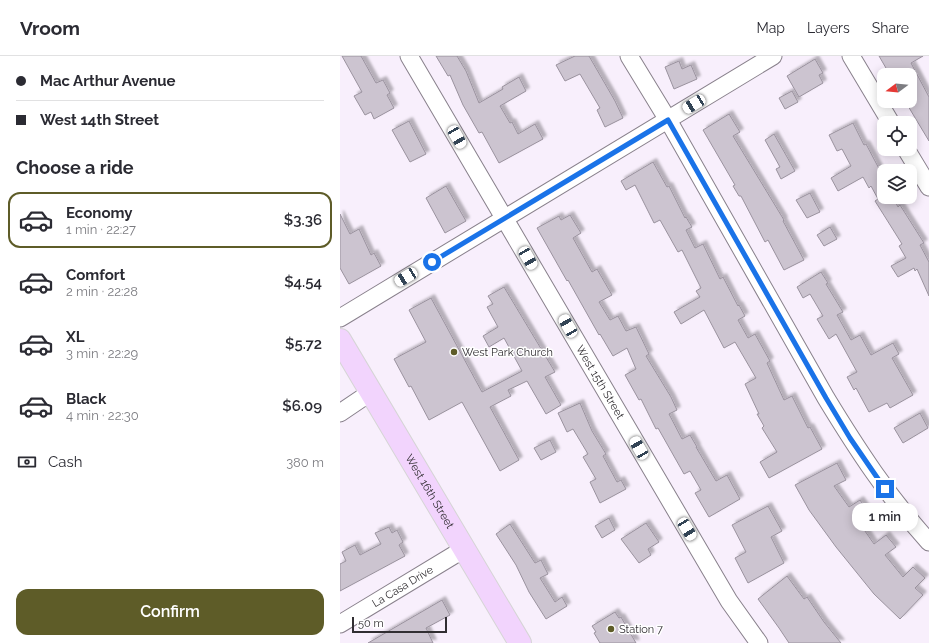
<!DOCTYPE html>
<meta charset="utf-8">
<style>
body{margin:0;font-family:Raleway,sans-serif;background:#f2f2f3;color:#2b2b33;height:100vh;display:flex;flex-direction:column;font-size:15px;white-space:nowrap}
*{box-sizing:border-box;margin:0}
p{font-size:13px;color:#7c7c81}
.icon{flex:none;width:22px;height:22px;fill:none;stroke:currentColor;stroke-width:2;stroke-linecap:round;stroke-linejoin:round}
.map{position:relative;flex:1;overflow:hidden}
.panel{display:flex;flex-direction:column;background:#fff;width:340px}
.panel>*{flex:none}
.top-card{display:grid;align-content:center;height:88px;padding:0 16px;background:#fff}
.needle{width:26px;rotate:254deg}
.buttons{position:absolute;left:537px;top:12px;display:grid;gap:8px}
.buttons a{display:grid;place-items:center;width:40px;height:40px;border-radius:8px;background:#fff;box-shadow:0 2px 10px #0003;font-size:20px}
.scale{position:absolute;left:12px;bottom:10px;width:95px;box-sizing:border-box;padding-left:4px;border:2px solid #312e32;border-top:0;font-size:11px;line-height:14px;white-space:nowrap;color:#312e32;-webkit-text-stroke:3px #fff;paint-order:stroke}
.end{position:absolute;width:18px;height:18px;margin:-9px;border:5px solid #1a73e8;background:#fff;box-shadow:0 0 0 2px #fff}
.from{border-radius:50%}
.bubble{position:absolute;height:28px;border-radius:12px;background:#fff;box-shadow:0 2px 10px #0003;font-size:13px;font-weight:600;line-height:28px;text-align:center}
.car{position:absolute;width:12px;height:24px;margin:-12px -6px;border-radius:5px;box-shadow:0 0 3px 1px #0007;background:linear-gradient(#fff 24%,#345 0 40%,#fff 0 76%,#345 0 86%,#fff 0)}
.top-card b{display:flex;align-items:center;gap:14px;height:38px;font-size:15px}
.top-card b+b{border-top:1px solid #e1e1e2}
.top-card i{width:10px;height:10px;background:#2b2b33}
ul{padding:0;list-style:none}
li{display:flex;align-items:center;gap:12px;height:56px;margin:0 8px 6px;padding:0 8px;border:2px solid transparent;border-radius:12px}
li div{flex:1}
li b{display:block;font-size:15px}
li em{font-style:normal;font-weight:600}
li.current{border-color:#5e5c28}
li>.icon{width:36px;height:36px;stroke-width:1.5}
h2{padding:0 16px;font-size:18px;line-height:48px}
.pay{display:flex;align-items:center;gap:10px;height:44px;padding:0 16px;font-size:15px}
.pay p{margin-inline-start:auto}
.button{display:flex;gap:8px;margin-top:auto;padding:8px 16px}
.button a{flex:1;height:46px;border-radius:12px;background:#5e5c28;color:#fff;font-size:16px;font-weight:600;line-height:46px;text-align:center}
header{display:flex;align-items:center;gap:24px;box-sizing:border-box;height:56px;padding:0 20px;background:#fff;border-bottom:1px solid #e1e1e2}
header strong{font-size:19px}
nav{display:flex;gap:22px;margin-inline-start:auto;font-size:14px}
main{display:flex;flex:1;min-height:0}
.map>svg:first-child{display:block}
.building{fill:#ccc4d0;stroke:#9a929e;filter:url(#shadow)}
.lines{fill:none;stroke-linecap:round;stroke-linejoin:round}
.minor-casing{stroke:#89818c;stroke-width:19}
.major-casing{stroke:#d6d5d6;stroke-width:24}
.minor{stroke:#fff;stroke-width:17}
.major{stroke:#f2d4fd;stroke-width:22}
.route{stroke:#1a73e8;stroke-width:5}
.poi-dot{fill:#5e5c28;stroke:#fff;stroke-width:1.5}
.labels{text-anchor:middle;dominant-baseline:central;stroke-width:3;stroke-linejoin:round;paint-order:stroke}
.poi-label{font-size:11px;fill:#312e32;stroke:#fff;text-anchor:start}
.street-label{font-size:11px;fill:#312e32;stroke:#fff}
</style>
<header>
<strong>Vroom</strong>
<nav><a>Map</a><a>Layers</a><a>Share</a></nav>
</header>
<main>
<section class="panel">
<div class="top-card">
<b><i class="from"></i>Mac Arthur Avenue</b>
<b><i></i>West 14th Street</b>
</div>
<h2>Choose a ride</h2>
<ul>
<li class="current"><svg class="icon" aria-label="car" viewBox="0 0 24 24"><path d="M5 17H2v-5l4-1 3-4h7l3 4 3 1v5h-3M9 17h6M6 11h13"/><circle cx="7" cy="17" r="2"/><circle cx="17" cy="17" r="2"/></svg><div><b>Economy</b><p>1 min · 22:27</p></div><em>$3.36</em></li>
<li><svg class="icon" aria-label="car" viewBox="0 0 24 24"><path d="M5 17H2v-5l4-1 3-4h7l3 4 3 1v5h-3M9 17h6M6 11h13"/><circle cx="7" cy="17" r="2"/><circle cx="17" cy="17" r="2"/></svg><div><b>Comfort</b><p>2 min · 22:28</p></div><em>$4.54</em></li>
<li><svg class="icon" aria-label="car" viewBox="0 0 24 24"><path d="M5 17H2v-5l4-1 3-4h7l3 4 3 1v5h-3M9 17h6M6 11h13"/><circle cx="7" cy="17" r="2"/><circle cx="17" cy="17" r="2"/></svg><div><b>XL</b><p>3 min · 22:29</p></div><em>$5.72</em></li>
<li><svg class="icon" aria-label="car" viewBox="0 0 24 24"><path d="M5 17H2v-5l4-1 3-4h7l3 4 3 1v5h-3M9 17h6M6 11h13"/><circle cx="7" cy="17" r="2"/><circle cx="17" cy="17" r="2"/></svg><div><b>Black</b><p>4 min · 22:30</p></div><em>$6.09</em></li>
</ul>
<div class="pay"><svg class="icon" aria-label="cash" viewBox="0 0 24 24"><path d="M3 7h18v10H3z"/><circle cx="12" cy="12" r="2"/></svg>Cash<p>380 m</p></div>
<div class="button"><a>Confirm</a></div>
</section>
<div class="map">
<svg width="589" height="587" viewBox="0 0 589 587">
<defs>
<filter id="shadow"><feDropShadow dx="3.5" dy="-3.5" stdDeviation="1" flood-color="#0004"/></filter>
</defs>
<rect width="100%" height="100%" fill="#f8effc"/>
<path class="building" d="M 2,0 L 21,0 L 36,27 L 43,24 L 50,37 L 47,39 L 54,52 L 34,63 L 31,56 L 25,59 L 14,40 L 22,36 Z
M 96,0 L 117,0 L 126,15 L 139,47 L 163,33 L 162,31 L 179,21 L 186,35 L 160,50 L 170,67 L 172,66 L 178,78 L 195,68 L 203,83 L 159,107 L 142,76 L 139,77 L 123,49 L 110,19 L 108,20 Z
M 235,0 L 249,0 L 275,45 L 283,62 L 265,71 L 257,54 L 260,52 L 240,18 L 225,25 L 216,9 Z
M 539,0 L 583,0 L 571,7 L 589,41 L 589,85 L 565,45 L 570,45 L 570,19 L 550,19 Z
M 475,3 L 483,17 L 479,19 L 483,27 L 459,41 L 447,20 Z
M 339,5 L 342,13 L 351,9 L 357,23 L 334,33 L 325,11 Z
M 452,35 L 458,46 L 445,53 L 439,42 Z
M 389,58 L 400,76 L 393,80 L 444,164 L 443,165 L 464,204 L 444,214 L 428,184 L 425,186 L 401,140 L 399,140 L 393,130 L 395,129 L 363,74 Z
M 69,65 L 86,98 L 70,106 L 52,74 Z
M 513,67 L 524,89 L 526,88 L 544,122 L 544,141 L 553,141 L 558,151 L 560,149 L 584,187 L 580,189 L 589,206 L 589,240 L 577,213 L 575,215 L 574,212 L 558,221 L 551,210 L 566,202 L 559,190 L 562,188 L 535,145 L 538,143 L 531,130 L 529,132 L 523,121 L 498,135 L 491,122 L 511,110 L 502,93 L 497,95 L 489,79 Z
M 434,78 L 455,115 L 441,123 L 436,113 L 440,111 L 425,84 Z
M 313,106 L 327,131 L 329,130 L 345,162 L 346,161 L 352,171 L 346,174 L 355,192 L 363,188 L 380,223 L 383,221 L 398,250 L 399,249 L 405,260 L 398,264 L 408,282 L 415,278 L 430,305 L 427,307 L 444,344 L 452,340 L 468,372 L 470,371 L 482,393 L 429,422 L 420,406 L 437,396 L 422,372 L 424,370 L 417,358 L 419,358 L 405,328 L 416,322 L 395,286 L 384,292 L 364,254 L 341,268 L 334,256 L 360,241 L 356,235 L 361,232 L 342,194 L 338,196 L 320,164 L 314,167 L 295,129 L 286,134 L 281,125 Z
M 106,130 L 126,165 L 105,177 L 86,142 Z
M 470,137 L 480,156 L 467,162 L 456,144 Z
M 0,158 L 10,178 L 19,173 L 31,199 L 34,197 L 41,210 L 9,228 L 0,212 Z
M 230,159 L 241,177 L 233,182 L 252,216 L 257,213 L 272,239 L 259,246 L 270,264 L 278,260 L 286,275 L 296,271 L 309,298 L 306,300 L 331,341 L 337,354 L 329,358 L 342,383 L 350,379 L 357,391 L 356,391 L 376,425 L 387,419 L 400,443 L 369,461 L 355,437 L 361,434 L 350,415 L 344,418 L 318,372 L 316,373 L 301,343 L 299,344 L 285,319 L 296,313 L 287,292 L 273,300 L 260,278 L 259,279 L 228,224 L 227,225 L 197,172 L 219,160 L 221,164 Z
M 490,171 L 497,183 L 484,190 L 477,179 Z
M 481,216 L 488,227 L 486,228 L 503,256 L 497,259 L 511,284 L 520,279 L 531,299 L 553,287 L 559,298 L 552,302 L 573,339 L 550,352 L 547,347 L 529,356 L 516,332 L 514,334 L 507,321 L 517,316 L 496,278 L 489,283 L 477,263 L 483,260 L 470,238 L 463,242 L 457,231 Z
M 164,231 L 215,316 L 205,321 L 221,349 L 206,358 L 187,325 L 168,334 L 171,340 L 150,351 L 179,404 L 160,415 L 122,346 L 89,364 L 71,330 L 69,331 L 54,303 L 86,286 L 69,254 L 91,242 L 142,336 L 182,315 L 164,282 L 149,291 L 143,280 L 158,271 L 147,251 L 153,248 L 148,240 Z
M 240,347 L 252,375 L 266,398 L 263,400 L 277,426 L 281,424 L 286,433 L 260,447 L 250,426 L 256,423 L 243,401 L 248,398 L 233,373 L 227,376 L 218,357 Z
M 580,357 L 588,372 L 563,387 L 554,372 Z
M 210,384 L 216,396 L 201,404 L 194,392 Z
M 497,407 L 506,424 L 494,430 L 509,451 L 520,444 L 529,457 L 518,465 L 534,488 L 546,479 L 556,491 L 545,499 L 563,521 L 573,511 L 585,522 L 575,532 L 583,539 L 560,563 L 534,538 L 496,491 L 469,454 L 455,429 Z
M 428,450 L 442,475 L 431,481 L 444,507 L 408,527 L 395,502 L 406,496 L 392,469 Z
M 269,462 L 275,474 L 262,482 L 255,470 Z
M 306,467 L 319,486 L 308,493 L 311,499 L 299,507 L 281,483 Z
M 170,468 L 195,507 L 201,504 L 208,518 L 200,522 L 215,546 L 222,541 L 227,550 L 206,563 L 189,536 L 176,509 L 156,478 Z
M 49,471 L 52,477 L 57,474 L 63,486 L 59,489 L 65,500 L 0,535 L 0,508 L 6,505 L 2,496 L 15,489 L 20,499 L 41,488 L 35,477 Z
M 447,520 L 464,543 L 467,541 L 484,566 L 501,587 L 449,587 L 439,572 L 418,543 Z
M 102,544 L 110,559 L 86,572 L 93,587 L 28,587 Z
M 275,556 L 279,562 L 281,561 L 296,587 L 260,587 L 254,577 L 256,576 L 252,570 Z"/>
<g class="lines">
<defs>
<g id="minor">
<path id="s1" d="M 69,0 L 389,545 L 419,587"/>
<path d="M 289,0 L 328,64 L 486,342 C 517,393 549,442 589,486"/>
<path d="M 511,0 L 551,67"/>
<path d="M 566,93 L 589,131"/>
<path d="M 0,262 L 433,0"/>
<path d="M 0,357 L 31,336"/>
<path id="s2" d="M 0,568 L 124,493"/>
</g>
<g id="major">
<path id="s3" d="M 0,284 L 180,587"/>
</g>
</defs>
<use href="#minor" class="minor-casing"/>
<use href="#major" class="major-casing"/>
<use href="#minor" class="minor"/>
<use href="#major" class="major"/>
</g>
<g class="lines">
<path class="route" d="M 92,206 L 328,64 L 486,342 L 510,382 L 545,433"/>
</g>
<g class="poi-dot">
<circle cx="114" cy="296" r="4"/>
<circle cx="271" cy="573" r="4"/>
</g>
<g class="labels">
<g class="poi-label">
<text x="122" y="296">West Park Church</text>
<text x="279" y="573">Station 7</text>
</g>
<g class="street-label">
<text stroke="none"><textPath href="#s1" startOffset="378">West 15th Street</textPath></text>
<text stroke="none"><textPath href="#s3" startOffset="176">West 16th Street</textPath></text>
<text stroke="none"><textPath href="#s2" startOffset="73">La Casa Drive</textPath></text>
</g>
</g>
</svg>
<div class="buttons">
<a><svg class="needle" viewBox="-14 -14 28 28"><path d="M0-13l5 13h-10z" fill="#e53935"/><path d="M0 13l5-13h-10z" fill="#7c7c81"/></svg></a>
<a><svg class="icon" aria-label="locate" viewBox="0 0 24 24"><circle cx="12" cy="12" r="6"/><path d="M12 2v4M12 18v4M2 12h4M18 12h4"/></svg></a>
<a><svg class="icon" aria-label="layers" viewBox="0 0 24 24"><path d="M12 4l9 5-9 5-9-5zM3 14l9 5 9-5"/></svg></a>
</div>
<div class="scale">50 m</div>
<i class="end from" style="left:92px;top:206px"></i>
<i class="end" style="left:545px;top:433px"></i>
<div class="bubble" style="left:512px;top:447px;width:66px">1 min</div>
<i class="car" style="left:354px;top:48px;rotate:239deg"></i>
<i class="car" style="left:117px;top:81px;rotate:150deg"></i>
<i class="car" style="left:188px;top:202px;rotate:150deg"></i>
<i class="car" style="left:66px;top:221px;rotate:239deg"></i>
<i class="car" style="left:228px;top:270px;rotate:330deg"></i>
<i class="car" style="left:299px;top:392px;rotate:330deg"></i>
<i class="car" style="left:347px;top:473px;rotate:149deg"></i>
</div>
</main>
